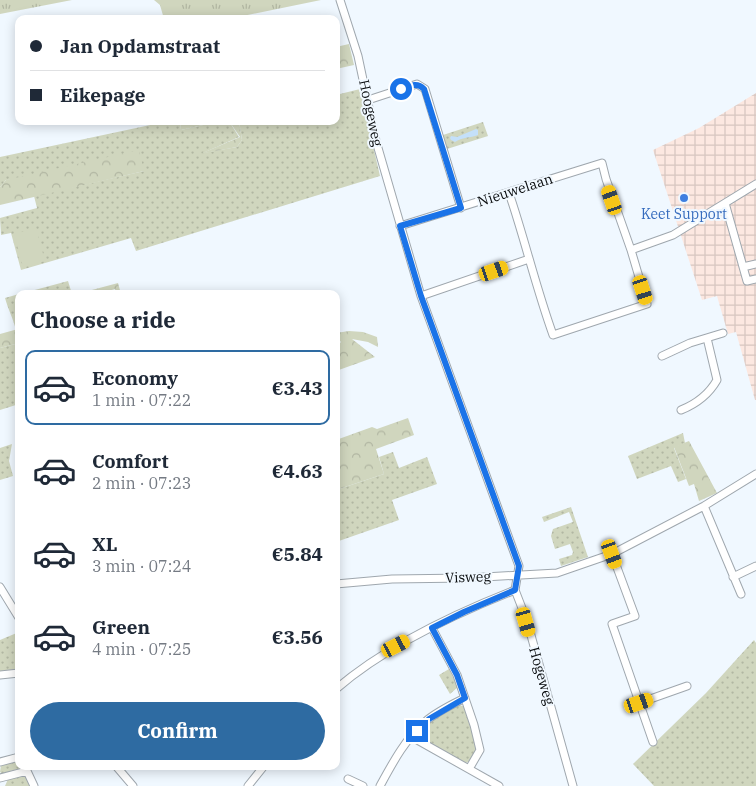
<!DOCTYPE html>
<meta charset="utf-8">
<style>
body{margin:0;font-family:"IBM Plex Serif",serif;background:#f6f6f7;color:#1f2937;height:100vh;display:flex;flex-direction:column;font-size:19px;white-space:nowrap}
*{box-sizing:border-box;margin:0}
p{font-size:16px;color:#747a83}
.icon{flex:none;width:28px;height:28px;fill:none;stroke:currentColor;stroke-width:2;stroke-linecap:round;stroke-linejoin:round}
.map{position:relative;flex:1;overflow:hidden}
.sheet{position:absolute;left:15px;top:290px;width:325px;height:480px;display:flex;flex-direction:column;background:#fff;border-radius:10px;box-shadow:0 2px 12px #0003}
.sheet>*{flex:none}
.hud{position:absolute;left:15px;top:15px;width:325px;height:110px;border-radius:10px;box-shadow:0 2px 12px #0003;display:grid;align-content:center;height:110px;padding:0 15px;background:#fff}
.end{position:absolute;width:22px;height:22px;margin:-11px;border:6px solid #1a73e8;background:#fff;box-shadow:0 0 0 2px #fff}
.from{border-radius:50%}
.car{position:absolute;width:15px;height:30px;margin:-15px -8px;border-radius:6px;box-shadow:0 0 4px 1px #0007;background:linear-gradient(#f5c518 24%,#345 0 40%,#f5c518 0 76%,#345 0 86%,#f5c518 0)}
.hud b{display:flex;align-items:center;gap:18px;height:48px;font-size:19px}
.hud b+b{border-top:1px solid #e0e1e3}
.hud i{width:12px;height:12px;background:#1f2937}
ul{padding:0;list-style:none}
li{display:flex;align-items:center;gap:15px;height:75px;margin:0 10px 8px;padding:0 5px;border:2px solid transparent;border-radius:10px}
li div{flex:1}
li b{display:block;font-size:19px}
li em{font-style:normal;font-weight:700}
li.on{border-color:#2e6ba2}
li>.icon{width:45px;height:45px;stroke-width:1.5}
h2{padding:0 15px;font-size:22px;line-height:60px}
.cta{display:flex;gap:10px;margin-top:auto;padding:10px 15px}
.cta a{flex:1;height:58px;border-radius:30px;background:#2e6ba2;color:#fff;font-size:20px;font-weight:700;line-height:58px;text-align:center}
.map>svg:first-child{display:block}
.industrial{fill:url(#industrial-grid)}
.grass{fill:url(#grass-dots)}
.forest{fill:url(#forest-crowns)}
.park{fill:url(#park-tufts)}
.pitch{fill:#d0d6be}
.water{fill:#c4e0fa}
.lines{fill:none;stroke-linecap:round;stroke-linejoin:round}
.minor-casing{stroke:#9fa7ae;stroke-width:9}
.minor{stroke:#fff;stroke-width:7}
.route{stroke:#1a73e8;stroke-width:6}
.shop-dot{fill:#3f7fe0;stroke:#f0f8ff;stroke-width:2}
.labels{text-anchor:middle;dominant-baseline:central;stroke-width:4;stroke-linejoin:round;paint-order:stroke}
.street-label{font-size:14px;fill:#090c0e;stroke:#f0f8ff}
.shop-label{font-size:14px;fill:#366cbe;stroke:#f0f8ff}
</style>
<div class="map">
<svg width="756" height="786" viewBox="0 0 756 786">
<defs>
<pattern id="industrial-grid" width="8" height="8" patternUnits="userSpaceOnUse" patternTransform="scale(1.25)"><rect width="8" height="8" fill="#fce8e1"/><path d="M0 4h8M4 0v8" fill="none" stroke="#d7c6c0"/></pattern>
<pattern id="grass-dots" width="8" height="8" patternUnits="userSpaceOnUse" patternTransform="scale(1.25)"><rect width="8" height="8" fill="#d0d6be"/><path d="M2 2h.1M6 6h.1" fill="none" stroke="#b1b6a2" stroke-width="1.8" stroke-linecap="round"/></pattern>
<pattern id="forest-crowns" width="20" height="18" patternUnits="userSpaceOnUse" patternTransform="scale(1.25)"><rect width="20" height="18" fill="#d0d6be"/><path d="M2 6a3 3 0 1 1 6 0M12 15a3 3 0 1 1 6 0" fill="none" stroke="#b1b6a2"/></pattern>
<pattern id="park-tufts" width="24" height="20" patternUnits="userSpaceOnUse" patternTransform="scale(1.25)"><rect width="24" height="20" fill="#d0d6be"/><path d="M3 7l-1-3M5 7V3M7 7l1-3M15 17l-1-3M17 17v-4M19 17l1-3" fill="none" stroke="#b1b6a2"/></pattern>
</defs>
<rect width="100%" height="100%" fill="#f0f8ff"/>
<path class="industrial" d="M 756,93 L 756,400 L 755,400 L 736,332 L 728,334 L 717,296 L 702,300 L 653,150 L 699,128 Z"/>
<path class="grass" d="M 360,89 L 380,176 L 136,251 L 131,238 L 21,270 L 11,233 L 1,235 L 0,218 L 37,208 L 34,196 L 144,171 L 6,180 L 0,187 L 0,157 L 169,121 L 180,121 L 181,130 L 221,121 L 229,121 L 239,137 L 203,153 L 237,147 L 242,140 L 239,121 L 336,121 L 336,95 Z
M 483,122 L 488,136 L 447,149 L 445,147 L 443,135 Z
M 68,281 L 72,294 L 20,294 Z
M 19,294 L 19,330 L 16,330 C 13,318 8,309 5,298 Z
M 19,343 L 19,404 L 0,410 L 0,348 Z
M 683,433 L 685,443 L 674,448 L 686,479 L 678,482 L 671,466 L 637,479 L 628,456 Z
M 12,444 L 9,461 L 13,476 L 0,480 L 0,448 Z
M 393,452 L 399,468 L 427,457 L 437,484 L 392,500 L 399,520 L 336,542 L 336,523 L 338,522 L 336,517 L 336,490 L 384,474 L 379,457 Z
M 571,507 L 588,557 L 561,566 L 559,559 L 572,555 L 573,552 L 570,544 L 555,549 L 551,536 L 553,529 L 573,522 L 569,512 L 544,522 L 542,517 Z
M 19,632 L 19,669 L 0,672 L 0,640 Z
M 754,640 L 756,643 L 756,786 L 654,786 L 633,764 L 706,693 Z
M 449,669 L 458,687 L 450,694 L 439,675 Z
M 458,705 L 463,706 L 465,709 L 477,749 C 474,755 471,763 464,763 L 419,737 L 419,731 L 431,720 Z
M 19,759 L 19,766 L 31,766 L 23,770 L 22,768 L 10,771 L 10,774 L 3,774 L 0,772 L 1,765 Z
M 24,775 L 26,775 L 32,786 L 5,786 L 8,779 Z"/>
<path class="forest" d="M 349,44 L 354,65 L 336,69 L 336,47 Z
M 180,121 L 221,121 L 181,130 Z
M 229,121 L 239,121 L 242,140 L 237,147 L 200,154 L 240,137 Z
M 139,150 L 144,171 L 0,205 L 0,187 L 6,180 Z
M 118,283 L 121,294 L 116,294 L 115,289 L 98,294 L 77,294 Z
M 18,329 L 19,343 L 0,348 L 0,334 Z
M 349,331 L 363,332 L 377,337 L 378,347 L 368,342 L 352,339 L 375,357 L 336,371 L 336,347 L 341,342 L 339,340 L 336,340 L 336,333 Z
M 408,418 L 414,435 L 376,449 L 384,474 L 336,490 L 336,440 L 372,427 L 377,429 Z
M 689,441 L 717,493 L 699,501 L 694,484 L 689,486 L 674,447 Z"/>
<path class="park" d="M 0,0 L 72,0 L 0,14 Z
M 154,0 L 321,0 L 228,19 L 164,19 L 160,5 Z"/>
<path class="pitch" d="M 36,228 L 45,261 L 23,267 L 14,234 Z"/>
<path class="water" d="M 476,129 L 478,130 L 478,135 C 470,138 462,137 455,142 L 451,140 L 450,138 L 451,136 L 457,137 Z"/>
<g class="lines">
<defs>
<path id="minor" d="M 340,0 L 358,56 L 376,141 L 421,296 L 519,566 L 515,590 L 527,621 L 573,786
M 368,100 L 417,84 L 425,89 L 461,208
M 725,203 L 747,281 L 756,279
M 400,226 L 602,163 L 606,179 L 631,250 L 647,304 L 553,335 C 536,288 525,240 509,193
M 631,250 L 673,235 L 756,184
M 743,267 L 756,264
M 421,296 L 529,259
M 662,356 L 690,343 L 723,333
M 681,410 C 696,404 709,394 717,380 L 707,338
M 704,506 L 741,594
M 612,554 L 635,616 L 612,624 L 653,742
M 733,577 L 756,566
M 336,584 L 392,579 L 467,578 L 557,573 L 612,554 L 704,506 L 756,474
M 0,587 L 19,618
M 432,628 L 457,675 L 474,725 L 480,750 L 469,769
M 0,675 L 19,673
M 336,689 C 386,646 454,614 515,590
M 639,703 L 687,686
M 412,737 L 499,786
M 0,762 L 19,757
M 116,766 L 133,786
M 0,778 L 27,771 L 34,786
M 348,779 L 363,786
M 248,786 L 264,766
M 380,786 C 392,764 405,739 425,722 C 436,712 451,705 465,698"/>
</defs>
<use href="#minor" class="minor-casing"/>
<use href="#minor" class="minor"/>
</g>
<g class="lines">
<path class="route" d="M 401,89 C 410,86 417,82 424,89 L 461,208 L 400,226 L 421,296 L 519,566 L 515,590 L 464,612 L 432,628 L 457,675 L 465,698 L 429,719 L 417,731"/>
</g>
<circle class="shop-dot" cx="684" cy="198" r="5"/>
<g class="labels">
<g class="street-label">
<text transform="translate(371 113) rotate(78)">Hoogeweg</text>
<text transform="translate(515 190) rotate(-18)">Nieuwelaan</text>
<text transform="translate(468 577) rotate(-2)">Visweg</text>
<text transform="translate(542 676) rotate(74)">Hogeweg</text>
</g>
<g class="shop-label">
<text x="684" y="214">Keet Support</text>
</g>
</g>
</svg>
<i class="end from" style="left:401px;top:89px"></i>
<i class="end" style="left:417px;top:731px"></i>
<i class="car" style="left:612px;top:200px;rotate:341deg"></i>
<i class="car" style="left:494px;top:271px;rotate:71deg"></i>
<i class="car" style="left:643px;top:290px;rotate:162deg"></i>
<i class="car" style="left:612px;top:554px;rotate:160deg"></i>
<i class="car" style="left:526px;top:622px;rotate:164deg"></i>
<i class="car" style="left:396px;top:646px;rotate:63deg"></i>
<i class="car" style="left:639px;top:703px;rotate:71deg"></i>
<div class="hud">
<b><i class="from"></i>Jan Opdamstraat</b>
<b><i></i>Eikepage</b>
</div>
<section class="sheet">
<h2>Choose a ride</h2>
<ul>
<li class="on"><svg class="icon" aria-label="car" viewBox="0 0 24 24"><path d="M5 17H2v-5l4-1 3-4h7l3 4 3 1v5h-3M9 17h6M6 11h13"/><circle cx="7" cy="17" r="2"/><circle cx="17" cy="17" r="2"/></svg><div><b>Economy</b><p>1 min · 07:22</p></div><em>€3.43</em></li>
<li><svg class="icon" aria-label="car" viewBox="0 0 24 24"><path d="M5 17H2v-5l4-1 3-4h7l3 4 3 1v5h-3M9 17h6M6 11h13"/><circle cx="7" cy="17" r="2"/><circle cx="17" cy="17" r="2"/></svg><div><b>Comfort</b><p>2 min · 07:23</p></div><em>€4.63</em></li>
<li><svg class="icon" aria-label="car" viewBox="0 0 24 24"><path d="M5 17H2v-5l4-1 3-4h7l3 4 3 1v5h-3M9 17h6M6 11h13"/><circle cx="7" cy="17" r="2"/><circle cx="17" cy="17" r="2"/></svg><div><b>XL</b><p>3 min · 07:24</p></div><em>€5.84</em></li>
<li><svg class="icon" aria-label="car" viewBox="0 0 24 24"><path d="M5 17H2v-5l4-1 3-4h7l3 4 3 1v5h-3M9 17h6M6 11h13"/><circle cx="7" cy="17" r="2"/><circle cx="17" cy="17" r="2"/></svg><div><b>Green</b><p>4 min · 07:25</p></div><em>€3.56</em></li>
</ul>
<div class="cta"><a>Confirm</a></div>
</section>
</div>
